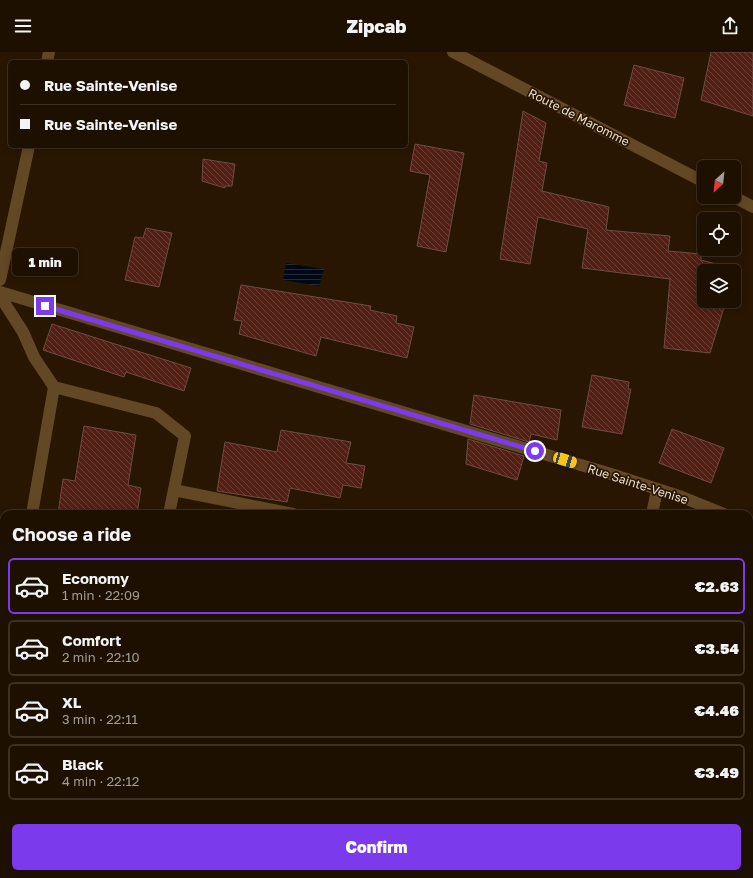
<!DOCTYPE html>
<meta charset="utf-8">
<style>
body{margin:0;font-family:"Golos Text",sans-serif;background:#2b1e10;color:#f1f3f6;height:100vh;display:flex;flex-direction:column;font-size:15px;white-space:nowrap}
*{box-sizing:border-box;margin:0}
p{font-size:13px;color:#a19d99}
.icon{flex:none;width:22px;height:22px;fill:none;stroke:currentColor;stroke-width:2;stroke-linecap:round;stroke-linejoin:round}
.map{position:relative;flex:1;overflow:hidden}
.panel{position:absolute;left:0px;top:458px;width:753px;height:368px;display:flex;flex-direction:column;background:#1e1001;border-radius:12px 12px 0 0;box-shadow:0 2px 10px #0003,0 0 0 1px #3c3023}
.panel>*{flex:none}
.top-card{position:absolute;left:8px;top:8px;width:400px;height:88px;border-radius:6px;box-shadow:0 2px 10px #0003,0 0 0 1px #3c3023;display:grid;align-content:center;height:88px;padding:0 12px;background:#1e1001}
.needle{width:26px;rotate:207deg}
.buttons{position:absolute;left:697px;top:108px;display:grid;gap:8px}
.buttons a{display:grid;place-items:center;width:44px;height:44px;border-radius:6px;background:#1e1001;box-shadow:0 2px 10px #0003,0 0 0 1px #3c3023;font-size:20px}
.end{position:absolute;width:18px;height:18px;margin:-9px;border:5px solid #7c3aed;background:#fff;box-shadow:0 0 0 2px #fff}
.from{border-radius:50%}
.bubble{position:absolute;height:28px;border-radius:6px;background:#1e1001;box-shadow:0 2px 10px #0003,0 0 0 1px #3c3023;font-size:13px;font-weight:800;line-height:28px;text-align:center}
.car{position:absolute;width:12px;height:24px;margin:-12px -6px;border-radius:5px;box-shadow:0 0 3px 1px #0007;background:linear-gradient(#f5c518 24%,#345 0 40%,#f5c518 0 76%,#345 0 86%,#f5c518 0)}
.top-card b{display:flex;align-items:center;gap:14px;height:38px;font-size:15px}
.top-card b+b{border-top:1px solid #3c3023}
.top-card i{width:10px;height:10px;background:#f1f3f6}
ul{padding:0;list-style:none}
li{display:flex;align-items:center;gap:12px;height:56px;margin:0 8px 6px;padding:0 4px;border:2px solid #3c3023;border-radius:6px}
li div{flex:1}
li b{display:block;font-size:15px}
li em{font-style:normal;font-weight:800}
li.selected{border-color:#7c3aed}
li>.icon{width:36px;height:36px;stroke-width:1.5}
h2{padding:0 12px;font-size:18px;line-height:48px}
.primary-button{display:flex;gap:8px;margin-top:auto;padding:8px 12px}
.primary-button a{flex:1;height:46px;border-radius:6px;background:#7c3aed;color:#fff;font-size:16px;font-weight:800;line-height:46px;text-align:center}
header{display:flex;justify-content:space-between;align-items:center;height:52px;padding:0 12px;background:#1e1001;font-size:18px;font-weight:800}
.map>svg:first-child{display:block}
.water{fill:url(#water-rules)}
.building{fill:url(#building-back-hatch);stroke:#6c4c44}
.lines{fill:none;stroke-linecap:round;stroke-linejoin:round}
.path{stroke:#675745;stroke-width:2.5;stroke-dasharray:1 3;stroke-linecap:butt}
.minor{stroke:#634825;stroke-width:12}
.route{stroke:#7c3aed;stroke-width:5}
.labels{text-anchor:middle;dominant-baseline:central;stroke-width:3.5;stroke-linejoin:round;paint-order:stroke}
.street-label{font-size:12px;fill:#ecdfd2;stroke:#281601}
</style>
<header><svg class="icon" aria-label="menu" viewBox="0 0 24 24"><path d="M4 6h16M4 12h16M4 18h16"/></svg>Zipcab<svg class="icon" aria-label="share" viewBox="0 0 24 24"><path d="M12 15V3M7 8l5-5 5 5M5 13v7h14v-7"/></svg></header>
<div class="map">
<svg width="753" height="826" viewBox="0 0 753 826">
<defs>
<pattern id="water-rules" width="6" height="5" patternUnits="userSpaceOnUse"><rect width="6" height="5" fill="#000818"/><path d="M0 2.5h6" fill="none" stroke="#252c39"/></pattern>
<pattern id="building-back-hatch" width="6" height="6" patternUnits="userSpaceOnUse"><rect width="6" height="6" fill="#521f13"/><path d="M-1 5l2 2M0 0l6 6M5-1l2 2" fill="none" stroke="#6b3f34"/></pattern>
</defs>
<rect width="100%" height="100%" fill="#281601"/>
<path class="water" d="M 286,211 L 324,217 L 319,234 L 283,228 Z"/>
<path class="building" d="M 711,0 L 753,0 L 753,64 L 701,48 Z
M 634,13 L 684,26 L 675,66 L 624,53 Z
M 523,59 L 546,71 L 539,109 L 547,111 L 542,139 L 609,155 L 606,178 L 670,184 L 668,199 L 701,202 L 701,208 L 735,217 L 734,221 L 734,219 L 704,219 L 704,249 L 726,249 L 710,301 L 664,296 L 670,227 L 582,216 L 588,177 L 538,165 L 530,212 L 500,207 Z
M 415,92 L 464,101 L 446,200 L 417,194 L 430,123 L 410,119 Z
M 203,107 L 235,112 L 232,134 L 225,134 L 225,136 L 202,129 Z
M 146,176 L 172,181 L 159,235 L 125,228 L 135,185 L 143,186 Z
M 241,233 L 371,254 L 370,258 L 397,264 L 396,271 L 414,275 L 407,306 L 321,285 L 316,304 L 239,282 L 242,269 L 234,268 Z
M 52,272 L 191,316 L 184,339 L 126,320 L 124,325 L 43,298 Z
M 592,323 L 629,330 L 628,337 L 631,337 L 622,382 L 582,375 Z
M 474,343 L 561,358 L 557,388 L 531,382 L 529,390 L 470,372 Z
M 84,374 L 136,383 L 128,433 L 141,436 L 137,462 L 58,462 L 63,427 L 75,429 Z
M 672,377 L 724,396 L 711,431 L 659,411 Z
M 281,378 L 351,390 L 346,411 L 365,414 L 361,436 L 343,433 L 340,446 L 290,436 L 287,450 L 217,439 L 225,390 L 277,400 Z
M 468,387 L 524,404 L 517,428 L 466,412 Z"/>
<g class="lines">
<path class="path" d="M 0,599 L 4,594"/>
<path class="minor" d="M 453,0 L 704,130
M 47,10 L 49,0
M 734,145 L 753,155
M 0,228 L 29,94
M 0,240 L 611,422 L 682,445 L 724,462
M 0,244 L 23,280 L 34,305 L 54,335 L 156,361 L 185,384 L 169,462
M 174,438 L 293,462
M 32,462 L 54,335
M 652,462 L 657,438
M 749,472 L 753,474
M 475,822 L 476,826
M 235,826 L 236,822
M 670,826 L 671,822"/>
</g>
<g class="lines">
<path class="route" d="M 45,254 L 535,399"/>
</g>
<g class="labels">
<g class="street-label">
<text transform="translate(579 65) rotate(27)">Route de Maromme</text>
<text transform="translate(638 432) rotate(18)">Rue Sainte-Venise</text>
</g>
</g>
</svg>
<div class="buttons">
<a><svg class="needle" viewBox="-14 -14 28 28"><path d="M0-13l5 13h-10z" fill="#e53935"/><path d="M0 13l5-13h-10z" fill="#a19d99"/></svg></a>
<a><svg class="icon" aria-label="locate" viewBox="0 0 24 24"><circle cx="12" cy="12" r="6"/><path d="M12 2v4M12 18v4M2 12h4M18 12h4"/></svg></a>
<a><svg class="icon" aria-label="layers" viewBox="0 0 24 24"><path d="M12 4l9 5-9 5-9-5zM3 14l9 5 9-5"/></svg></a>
</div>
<i class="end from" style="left:535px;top:399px"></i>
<i class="end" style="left:45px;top:254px"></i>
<div class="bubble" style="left:12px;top:196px;width:66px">1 min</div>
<i class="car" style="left:565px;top:408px;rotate:107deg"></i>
<div class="top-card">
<b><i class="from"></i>Rue Sainte-Venise</b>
<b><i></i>Rue Sainte-Venise</b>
</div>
<section class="panel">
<h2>Choose a ride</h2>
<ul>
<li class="selected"><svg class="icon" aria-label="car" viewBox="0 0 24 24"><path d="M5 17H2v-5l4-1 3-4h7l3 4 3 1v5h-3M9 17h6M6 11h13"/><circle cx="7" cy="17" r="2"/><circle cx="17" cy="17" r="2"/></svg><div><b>Economy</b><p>1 min · 22:09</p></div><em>€2.63</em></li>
<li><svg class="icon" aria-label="car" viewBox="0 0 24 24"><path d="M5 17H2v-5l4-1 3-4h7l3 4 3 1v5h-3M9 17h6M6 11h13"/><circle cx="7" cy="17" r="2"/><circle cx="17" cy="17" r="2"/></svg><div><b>Comfort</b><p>2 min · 22:10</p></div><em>€3.54</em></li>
<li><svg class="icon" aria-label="car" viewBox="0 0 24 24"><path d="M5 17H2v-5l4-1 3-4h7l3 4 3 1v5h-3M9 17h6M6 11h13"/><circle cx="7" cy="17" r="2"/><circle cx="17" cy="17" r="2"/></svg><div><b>XL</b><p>3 min · 22:11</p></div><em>€4.46</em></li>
<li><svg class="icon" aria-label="car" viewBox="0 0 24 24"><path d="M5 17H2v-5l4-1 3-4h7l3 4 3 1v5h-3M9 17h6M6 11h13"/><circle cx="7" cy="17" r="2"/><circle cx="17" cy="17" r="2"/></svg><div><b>Black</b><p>4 min · 22:12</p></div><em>€3.49</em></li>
</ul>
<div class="primary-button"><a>Confirm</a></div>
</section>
</div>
